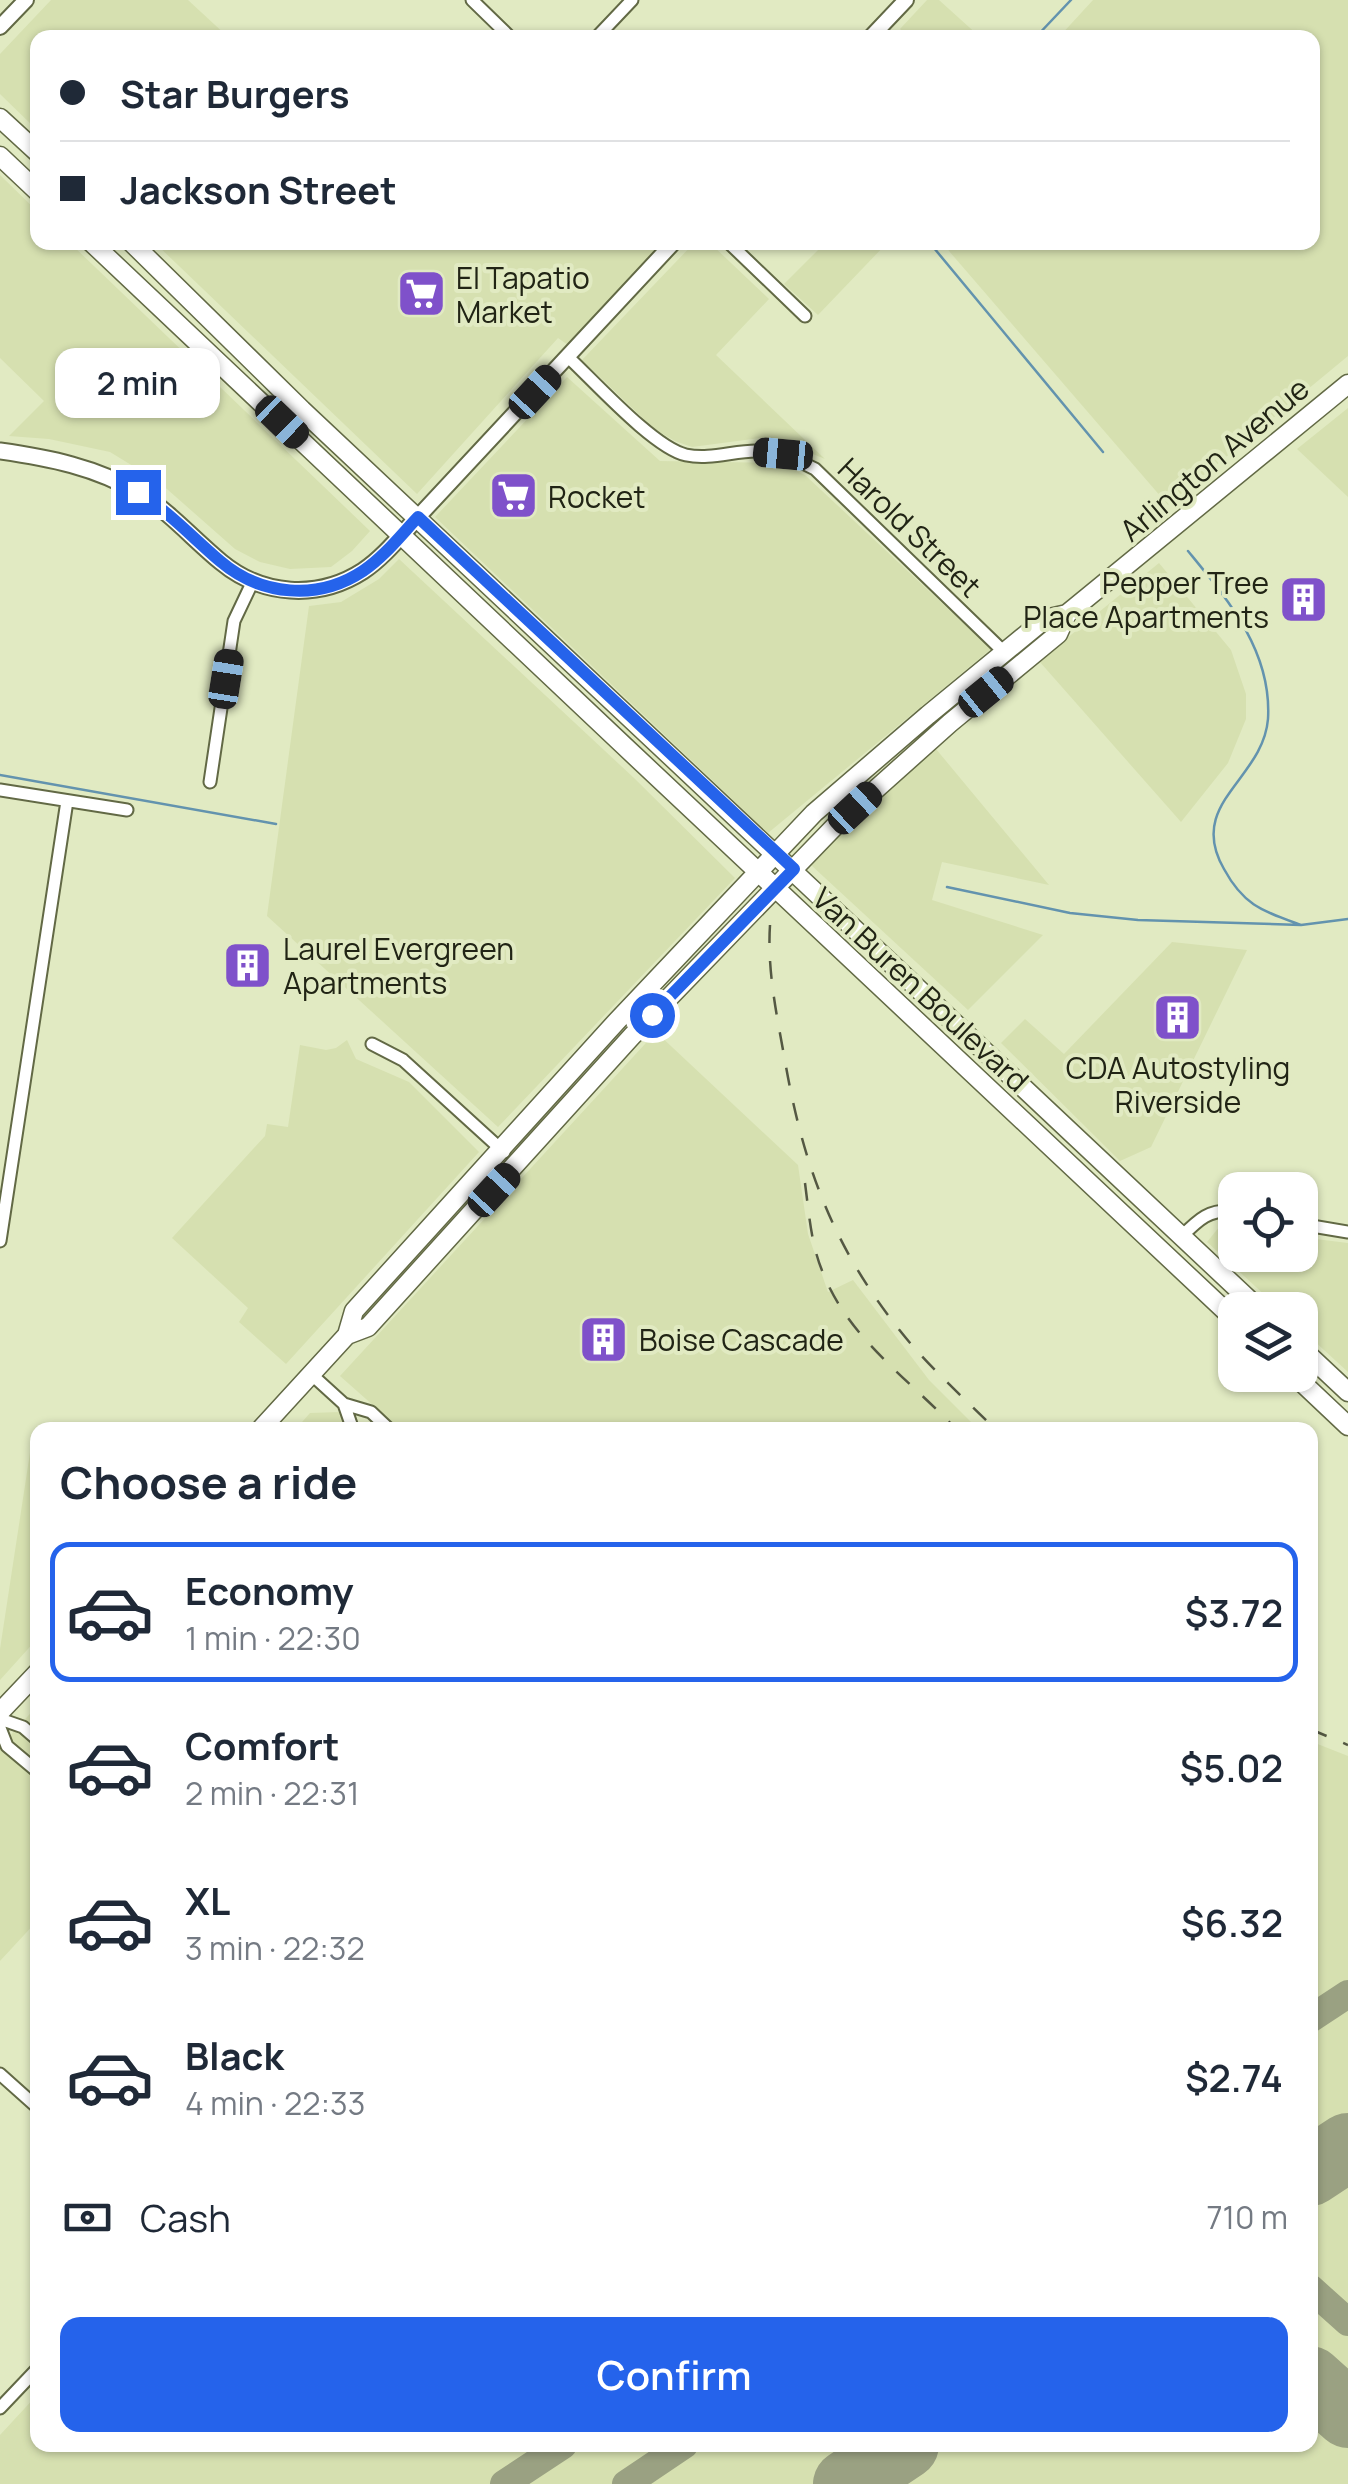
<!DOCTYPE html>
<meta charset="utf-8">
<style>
body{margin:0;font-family:Manrope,sans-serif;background:#f6f6f7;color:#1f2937;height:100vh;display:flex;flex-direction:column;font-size:38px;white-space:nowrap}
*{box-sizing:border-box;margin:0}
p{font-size:32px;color:#747a83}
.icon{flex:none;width:55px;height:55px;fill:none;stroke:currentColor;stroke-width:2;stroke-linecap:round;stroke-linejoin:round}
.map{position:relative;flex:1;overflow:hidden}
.sheet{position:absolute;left:30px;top:1422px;width:1288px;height:1030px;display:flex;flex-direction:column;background:#fff;border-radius:20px;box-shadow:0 2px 8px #0004}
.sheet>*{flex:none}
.top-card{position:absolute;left:30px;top:30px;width:1290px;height:220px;border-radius:20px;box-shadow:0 2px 8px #0004;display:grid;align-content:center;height:220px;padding:0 30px;background:#fff}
.fabs{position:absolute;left:1218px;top:1172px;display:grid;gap:20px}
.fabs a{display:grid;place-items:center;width:100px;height:100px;border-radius:20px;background:#fff;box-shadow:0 2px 8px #0004;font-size:50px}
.end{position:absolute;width:45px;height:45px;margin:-22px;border:12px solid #2563eb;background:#fff;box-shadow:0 0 0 5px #fff}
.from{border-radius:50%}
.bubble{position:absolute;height:70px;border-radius:20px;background:#fff;box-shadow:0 2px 8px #0004;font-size:32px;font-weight:600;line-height:70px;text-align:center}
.car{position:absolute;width:30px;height:60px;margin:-30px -15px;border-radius:12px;box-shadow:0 0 8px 2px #0007;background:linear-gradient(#222 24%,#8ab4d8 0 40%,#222 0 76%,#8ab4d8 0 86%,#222 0)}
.top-card b{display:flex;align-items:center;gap:35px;height:95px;font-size:38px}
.top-card b+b{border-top:2px solid #e0e1e3}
.top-card i{width:25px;height:25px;background:#1f2937}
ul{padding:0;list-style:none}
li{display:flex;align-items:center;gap:30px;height:140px;margin:0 20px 15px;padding:0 10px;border:5px solid transparent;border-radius:20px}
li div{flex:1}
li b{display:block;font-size:38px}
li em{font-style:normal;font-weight:600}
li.on{border-color:#2563eb}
li>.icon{width:90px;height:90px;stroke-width:1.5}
h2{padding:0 30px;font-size:45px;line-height:120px}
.pay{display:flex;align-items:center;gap:25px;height:110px;padding:0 30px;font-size:38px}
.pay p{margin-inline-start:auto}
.cta{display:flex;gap:20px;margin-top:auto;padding:20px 30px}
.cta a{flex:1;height:115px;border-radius:20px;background:#2563eb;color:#fff;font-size:40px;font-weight:600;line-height:115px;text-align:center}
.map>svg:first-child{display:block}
.built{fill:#d6e0b0}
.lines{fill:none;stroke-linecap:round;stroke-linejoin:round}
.stream{stroke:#6393ae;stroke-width:2.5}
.taxiway{stroke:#9aa182;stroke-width:28}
.runway{stroke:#9aa182;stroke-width:68}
.minor-casing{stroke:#626945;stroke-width:15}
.tertiary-casing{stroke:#626945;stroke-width:18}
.secondary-casing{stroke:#626945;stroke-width:19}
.primary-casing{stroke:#626945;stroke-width:21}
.minor{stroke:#fff;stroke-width:11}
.tertiary{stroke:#fff;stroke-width:14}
.secondary{stroke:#fff;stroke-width:15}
.primary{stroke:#fff;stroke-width:18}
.rail{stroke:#545843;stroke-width:2.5;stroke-dasharray:18 18;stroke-linecap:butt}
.route{stroke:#2563eb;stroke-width:12}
.labels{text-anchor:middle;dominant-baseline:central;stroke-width:8;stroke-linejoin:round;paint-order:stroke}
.poi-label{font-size:30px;fill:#212415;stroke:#e1eac2;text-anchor:start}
.street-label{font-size:30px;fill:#212415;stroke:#e1eac2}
</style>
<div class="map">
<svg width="1348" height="2484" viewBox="0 0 1348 2484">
<rect width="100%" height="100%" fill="#e1eac2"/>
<path class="built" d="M 51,0 L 188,0 L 228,37 L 38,38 L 37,130 L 0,94 L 0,54 Z
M 927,0 L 939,0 L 980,37 L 910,37 L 900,29 Z
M 1093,0 L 1348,0 L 1348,356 L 1168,505 L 949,251 L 945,243 L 1312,242 L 1312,38 L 1059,37 Z
M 0,175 L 37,211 L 38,242 L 70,243 L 370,531 L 352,551 L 331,567 L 290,569 L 260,562 L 235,549 L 159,482 L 110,452 L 49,439 L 9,436 L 44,401 L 0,358 Z
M 155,243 L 664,243 L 568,345 L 558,338 L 417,494 Z
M 694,243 L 710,243 L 769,299 L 716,355 L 825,459 L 791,445 L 760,438 L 692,447 L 675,441 L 654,429 L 582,360 Z
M 825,243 L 887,243 L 818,315 L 784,284 Z
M 567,377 L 660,461 L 779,463 L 805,475 L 991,649 L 768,833 L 435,517 Z
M 1348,408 L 1348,497 L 1297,449 Z
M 399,559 L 634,778 L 735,878 L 498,1127 L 267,916 L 309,606 L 341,602 L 379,579 Z
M 1159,563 L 1231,650 L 1246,694 L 1246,719 L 1228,763 L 1181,822 L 1039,661 Z
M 936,749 L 1049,885 L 942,862 L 932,900 L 1043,935 L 968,1010 L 811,865 L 821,850 Z
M 1172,942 L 1247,950 L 1151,1147 L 1120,1161 L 1001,1043 L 1025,1019 L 1064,1054 Z
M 656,1032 L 798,1165 L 808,1234 L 828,1292 L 853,1280 L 929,1380 L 979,1430 L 401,1430 L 340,1376 Z
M 347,1040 L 356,1059 L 409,1082 L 479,1152 L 286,1364 L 239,1322 L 248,1308 L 172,1238 L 265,1136 L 267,1124 L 288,1127 L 300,1045 L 326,1050 L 336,1048 Z
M 1220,1226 L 1235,1228 L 1235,1255 L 1300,1255 L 1300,1237 L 1348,1243 L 1348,1372 L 1300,1328 L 1300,1310 L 1281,1310 L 1207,1242 Z
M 341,1412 L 348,1430 L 295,1430 L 310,1413 Z
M 33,1433 L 38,1434 L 37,1639 L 0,1680 L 0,1649 Z
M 37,1706 L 37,1921 L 0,1961 L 0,1747 Z
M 1310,1741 L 1348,1756 L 1348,2484 L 0,2484 L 0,2435 L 37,2395 L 38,2445 L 1310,2445 Z"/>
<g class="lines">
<path class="stream" d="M 1035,38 L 1071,0
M 929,242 L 1103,452
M 1188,551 C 1228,600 1272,651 1268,719 C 1263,780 1186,803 1224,869 C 1244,906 1263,911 1301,925
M 0,775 L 276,824
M 947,887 L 1070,913 L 1138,920 L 1301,925 L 1348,919"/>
<path class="taxiway" d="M 1310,2019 L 1348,1994
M 1310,2288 L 1348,2322
M 878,2445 L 886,2457
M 504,2484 L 563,2445
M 626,2484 L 684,2445"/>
<path class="runway" d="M 1310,2172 L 1348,2147
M 1310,2380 L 1348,2414
M 847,2484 L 905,2445"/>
<defs>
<path id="minor" d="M 472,0 L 511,38
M 596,38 L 632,0
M 728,242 L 805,316
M 568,357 C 594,381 654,448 686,455 C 710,460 733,451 756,451 C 778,451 795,459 815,469 L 1005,653
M 210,782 L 234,621 L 252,583
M 0,790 L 127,810
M 372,1044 L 403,1060 L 504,1152
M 1300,1224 L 1348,1232
M 1181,1237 C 1199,1219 1209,1209 1235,1211
M 0,1241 L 67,801
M 311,1374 L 344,1404 L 353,1430
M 344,1404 L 371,1412 L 390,1430
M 0,1719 L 23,1727 L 38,1740
M 0,1728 L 7,1746 L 38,1772
M 0,2074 L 38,2108
M 0,2408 L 38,2368"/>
<path id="tertiary" d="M 0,27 L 26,0
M 870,38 L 906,0
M 418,517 L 674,242"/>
<path id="secondary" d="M 0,451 C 49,458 96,467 139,493 C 170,512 193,539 221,562 C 262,596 318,600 363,571 C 384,557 401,535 418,517"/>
<path id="primary" d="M 0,118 L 38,153
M 0,156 L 38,192
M 91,242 C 471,603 853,961 1235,1320
M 131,242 L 302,410 L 1260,1310
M 347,1335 L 368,1327 L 632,1036 L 837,824 L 950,723 L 1058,634 L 1067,614
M 1300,1347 L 1348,1392
M 1294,1375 L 1348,1426
M 260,1430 L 347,1335 L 354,1311 L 617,1021 L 814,813 L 928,715 L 1045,619 L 1067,614 L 1348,384
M 0,1712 L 38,1672"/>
</defs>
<use href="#minor" class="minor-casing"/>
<use href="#tertiary" class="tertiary-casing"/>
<use href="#secondary" class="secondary-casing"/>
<use href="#primary" class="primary-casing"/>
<use href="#minor" class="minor"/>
<use href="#tertiary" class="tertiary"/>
<use href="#secondary" class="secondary"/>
<use href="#primary" class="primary"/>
<path class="rail" d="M 770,925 C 767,971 777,1016 785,1061 C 802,1159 830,1239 891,1319 C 921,1360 960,1394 996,1430
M 805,1183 C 809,1213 811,1245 823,1273 C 849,1339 910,1380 957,1430
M 1310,1729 L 1348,1745"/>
</g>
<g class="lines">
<path class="route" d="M 138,492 C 169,512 193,538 220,561 C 261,596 318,601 363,571 C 384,557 401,535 418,517 L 794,869 L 652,1015"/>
</g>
<defs>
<symbol id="supermarket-square" viewBox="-11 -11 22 22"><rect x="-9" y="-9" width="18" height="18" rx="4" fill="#7f51ca" stroke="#e1eac2"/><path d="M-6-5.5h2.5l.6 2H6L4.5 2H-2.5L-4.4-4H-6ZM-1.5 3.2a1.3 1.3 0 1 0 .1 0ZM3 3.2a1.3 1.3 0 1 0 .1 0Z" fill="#fff"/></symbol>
<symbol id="building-square" viewBox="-11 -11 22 22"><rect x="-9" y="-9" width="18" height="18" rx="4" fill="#7f51ca" stroke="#e1eac2"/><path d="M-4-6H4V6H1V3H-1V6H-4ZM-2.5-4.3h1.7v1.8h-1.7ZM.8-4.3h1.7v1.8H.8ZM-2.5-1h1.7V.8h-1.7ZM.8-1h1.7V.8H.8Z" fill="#fff"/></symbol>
</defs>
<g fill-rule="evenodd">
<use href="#supermarket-square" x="394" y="266" width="55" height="55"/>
<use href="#supermarket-square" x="486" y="468" width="55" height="55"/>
<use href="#building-square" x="1276" y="572" width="55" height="55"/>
<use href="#building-square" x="220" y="938" width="55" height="55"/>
<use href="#building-square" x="1150" y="990" width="55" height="55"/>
<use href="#building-square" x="576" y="1312" width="55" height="55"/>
</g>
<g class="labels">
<g class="poi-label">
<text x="456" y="277">El Tapatio<tspan x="456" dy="34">Market</tspan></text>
<text x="548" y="496">Rocket</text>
<text x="1269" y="582" text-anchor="end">Pepper Tree<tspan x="1269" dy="34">Place Apartments</tspan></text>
<text x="283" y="948">Laurel Evergreen<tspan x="283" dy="34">Apartments</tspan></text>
<text x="1178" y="1067" text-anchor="middle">CDA Autostyling<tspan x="1178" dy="34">Riverside</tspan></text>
<text x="639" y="1339">Boise Cascade</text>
</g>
<g class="street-label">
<text transform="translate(1214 459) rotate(-40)">Arlington Avenue</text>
<text transform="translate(910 527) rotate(44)">Harold Street</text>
<text transform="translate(921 989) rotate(43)">Van Buren Boulevard</text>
</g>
</g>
</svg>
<div class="fabs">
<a><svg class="icon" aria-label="locate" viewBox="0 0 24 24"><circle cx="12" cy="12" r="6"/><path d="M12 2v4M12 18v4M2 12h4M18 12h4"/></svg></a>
<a><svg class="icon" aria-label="layers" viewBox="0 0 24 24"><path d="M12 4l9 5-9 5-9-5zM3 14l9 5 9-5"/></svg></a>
</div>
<i class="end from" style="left:652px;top:1015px"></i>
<i class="end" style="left:138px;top:492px"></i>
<div class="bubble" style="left:55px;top:348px;width:165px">2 min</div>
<i class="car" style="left:535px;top:392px;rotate:43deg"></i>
<i class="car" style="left:282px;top:422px;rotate:134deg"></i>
<i class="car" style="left:783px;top:454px;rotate:275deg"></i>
<i class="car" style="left:226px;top:679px;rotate:9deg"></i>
<i class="car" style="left:986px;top:692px;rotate:51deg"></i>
<i class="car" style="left:855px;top:808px;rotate:47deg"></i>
<i class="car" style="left:494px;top:1190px;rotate:43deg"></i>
<div class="top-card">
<b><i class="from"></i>Star Burgers</b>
<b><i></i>Jackson Street</b>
</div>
<section class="sheet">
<h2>Choose a ride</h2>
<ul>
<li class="on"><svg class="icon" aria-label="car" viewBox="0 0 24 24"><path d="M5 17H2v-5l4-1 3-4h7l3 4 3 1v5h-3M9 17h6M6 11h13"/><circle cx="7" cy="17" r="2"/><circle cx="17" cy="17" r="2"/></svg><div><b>Economy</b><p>1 min · 22:30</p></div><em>$3.72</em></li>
<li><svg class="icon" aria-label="car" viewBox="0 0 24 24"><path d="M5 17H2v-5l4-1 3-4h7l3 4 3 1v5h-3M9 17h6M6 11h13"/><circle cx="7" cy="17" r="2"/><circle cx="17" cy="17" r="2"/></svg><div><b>Comfort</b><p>2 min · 22:31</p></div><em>$5.02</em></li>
<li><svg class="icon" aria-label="car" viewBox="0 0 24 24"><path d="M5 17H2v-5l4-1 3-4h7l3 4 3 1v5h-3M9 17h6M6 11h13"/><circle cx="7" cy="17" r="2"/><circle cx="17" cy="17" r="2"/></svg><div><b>XL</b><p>3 min · 22:32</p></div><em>$6.32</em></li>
<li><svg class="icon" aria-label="car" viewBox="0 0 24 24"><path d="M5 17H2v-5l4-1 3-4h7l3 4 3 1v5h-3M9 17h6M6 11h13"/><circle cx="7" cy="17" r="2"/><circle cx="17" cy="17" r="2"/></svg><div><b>Black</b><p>4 min · 22:33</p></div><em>$2.74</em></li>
</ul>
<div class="pay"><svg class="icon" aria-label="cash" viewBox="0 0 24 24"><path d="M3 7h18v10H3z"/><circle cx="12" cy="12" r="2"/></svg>Cash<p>710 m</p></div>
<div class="cta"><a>Confirm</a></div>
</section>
</div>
